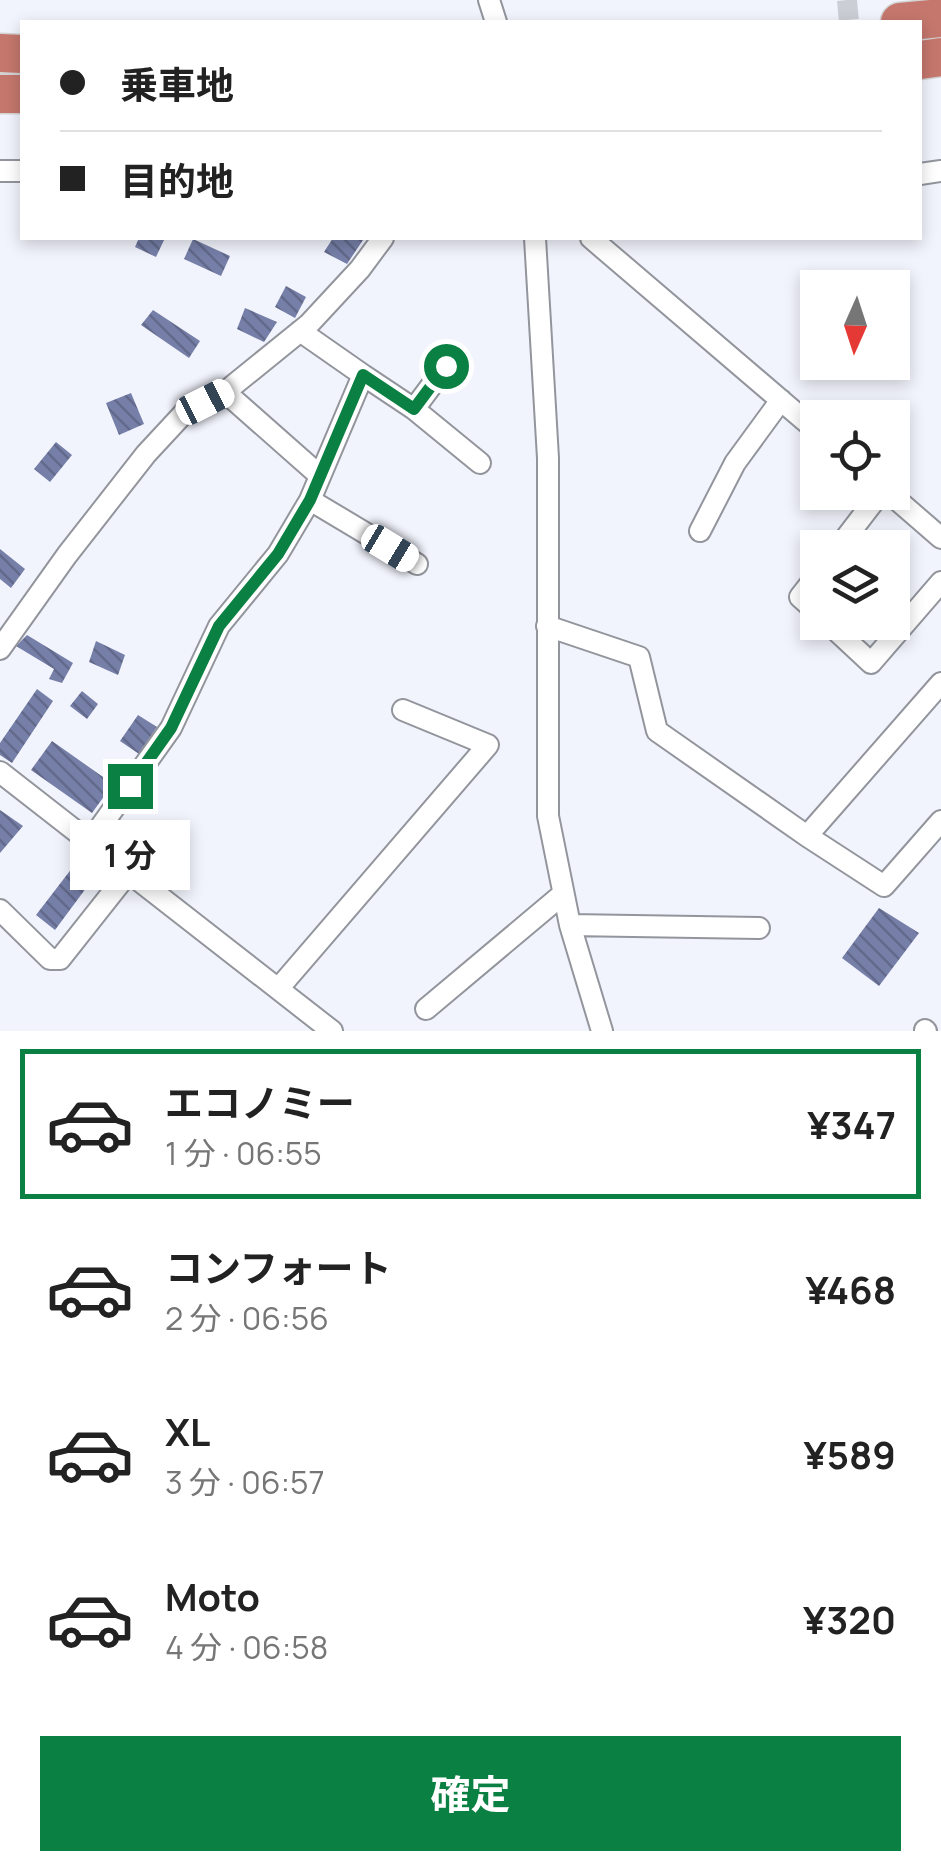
<!DOCTYPE html>
<html lang="ja">
<meta charset="utf-8">
<style>
body{margin:0;font-family:Manrope,"Noto Sans JP",sans-serif;background:#f6f6f6;color:#222;height:100vh;display:flex;flex-direction:column;font-size:38px;white-space:nowrap}
*{box-sizing:border-box;margin:0}
p{font-size:32px;color:#767676}
.icon{flex:none;width:55px;height:55px;fill:none;stroke:currentColor;stroke-width:2;stroke-linecap:round;stroke-linejoin:round}
.map{position:relative;height:1031px;overflow:hidden}
.drawer{display:flex;flex-direction:column;background:#fff;flex:1}
.drawer>*{flex:none}
.banner{position:absolute;left:20px;top:20px;width:902px;height:220px;border-radius:0px;box-shadow:0 5px 15px #0003;display:grid;align-content:center;height:220px;padding:0 40px;background:#fff}
.needle{width:65px;rotate:183deg}
.tools{position:absolute;left:800px;top:270px;display:grid;gap:20px}
.tools a{display:grid;place-items:center;width:110px;height:110px;border-radius:0px;background:#fff;box-shadow:0 5px 15px #0003;font-size:50px}
.end{position:absolute;width:45px;height:45px;margin:-22px;border:12px solid #0b8043;background:#fff;box-shadow:0 0 0 5px #fff}
.from{border-radius:50%}
.bubble{position:absolute;height:70px;border-radius:0px;background:#fff;box-shadow:0 5px 15px #0003;font-size:32px;font-weight:700;line-height:70px;text-align:center}
.car{position:absolute;width:30px;height:60px;margin:-30px -15px;border-radius:12px;box-shadow:0 0 8px 2px #0007;background:linear-gradient(#fff 24%,#345 0 40%,#fff 0 76%,#345 0 86%,#fff 0)}
.banner b{display:flex;align-items:center;gap:35px;height:95px;font-size:38px}
.banner b+b{border-top:2px solid #e0e0e0}
.banner i{width:25px;height:25px;background:#222}
ul{padding:18px 0 0;list-style:none}
li{display:flex;align-items:center;gap:30px;height:150px;margin:0 20px 15px;padding:0 20px;border:5px solid transparent;border-radius:0px}
li div{flex:1}
li b{display:block;font-size:38px}
li em{font-style:normal;font-weight:700}
li.on{border-color:#0b8043}
li>.icon{width:90px;height:90px;stroke-width:1.5}
.button{display:flex;gap:20px;margin-top:auto;padding:20px 40px}
.button a{flex:1;height:115px;border-radius:0px;background:#0b8043;color:#fff;font-size:40px;font-weight:700;line-height:115px;text-align:center}
.map>svg:first-child{display:block}
.building{fill:url(#building-back-hatch)}
.lines{fill:none;stroke-linecap:round;stroke-linejoin:round}
.street-tunnel{stroke:#ccced6;stroke-width:20;stroke-dasharray:20 10;stroke-linecap:butt}
.street-casing{stroke:#93959d;stroke-width:24}
.highway-casing{stroke:#d3d3d4;stroke-width:41}
.street{stroke:#fff;stroke-width:20}
.highway{stroke:#c5776d;stroke-width:38}
.route{stroke:#0b8043;stroke-width:12}
</style>
<div class="map">
<svg width="941" height="1031" viewBox="0 0 941 1031">
<defs>
<pattern id="building-back-hatch" width="6" height="6" patternUnits="userSpaceOnUse" patternTransform="scale(2.5)"><rect width="6" height="6" fill="#767fa8"/><path d="M-1 5l2 2M0 0l6 6M5-1l2 2" fill="none" stroke="#62698a"/></pattern>
</defs>
<rect width="100%" height="100%" fill="#f2f4fd"/>
<path class="building" d="M 139,238 L 165,238 L 156,257 L 135,247 Z
M 333,238 L 359,238 L 363,240 L 347,264 L 324,252 Z
M 193,239 L 230,256 L 221,276 L 184,259 Z
M 286,286 L 306,297 L 295,318 L 275,307 Z
M 245,308 L 277,322 L 264,342 L 237,329 Z
M 153,310 L 200,341 L 189,358 L 141,325 Z
M 131,393 L 144,424 L 119,435 L 106,403 Z
M 56,442 L 72,455 L 50,482 L 34,469 Z
M 0,549 L 25,569 L 11,588 L 0,579 Z
M 27,635 L 73,663 L 62,683 L 49,679 L 54,669 L 16,646 Z
M 96,641 L 125,655 L 118,675 L 89,662 Z
M 37,689 L 53,701 L 12,763 L 0,755 L 0,743 Z
M 82,691 L 98,704 L 87,719 L 70,706 Z
M 138,715 L 157,727 L 139,754 L 120,741 Z
M 52,741 L 113,784 L 92,813 L 31,770 Z
M 0,810 L 23,826 L 0,853 Z
M 79,859 L 98,872 L 55,930 L 36,915 Z
M 879,908 L 919,933 L 879,986 L 842,958 Z"/>
<g class="lines">
<path class="street-tunnel" d="M 847,0 L 849,22"/>
<defs>
<path id="street" d="M 489,0 L 496,22
M 0,171 L 22,171
M 920,174 L 941,171
M 535,238 L 548,458 L 548,816 L 570,925 L 602,1031
M 591,238 L 818,432
M 363,375 L 414,409 L 480,463
M 225,392 L 319,475
M 414,409 L 446,366
M 888,492 L 941,538
M 310,500 L 417,564
M 700,531 L 735,463 L 781,400
M 838,548 L 881,492
M 818,574 L 800,597 L 818,613
M 827,622 L 871,663 L 941,582
M 547,626 L 639,657 L 657,731 L 807,836
M 0,649 L 67,555 L 146,454 L 185,412 L 225,392 L 309,324 L 360,269 L 383,238
M 941,683 L 807,836 L 884,886 L 941,821
M 0,772 L 332,1031
M 89,843 L 171,728 L 219,626 L 278,554 L 310,500 L 363,375 L 300,331
M 0,910 L 50,959 L 60,959 L 128,873
M 570,925 L 759,928
M 278,989 L 488,745 L 403,710
M 426,1009 L 563,894
M 925,1030 L 926,1031"/>
<path id="highway" d="M 900,22 L 941,18
M 0,53 L 22,54
M 920,60 L 941,57
M 0,94 L 22,94"/>
</defs>
<use href="#street" class="street-casing"/>
<use href="#highway" class="highway-casing"/>
<use href="#street" class="street"/>
<use href="#highway" class="highway"/>
</g>
<g class="lines">
<path class="route" d="M 130,786 L 171,728 L 219,626 L 278,554 L 310,500 L 363,375 L 414,409 L 446,366"/>
</g>
</svg>
<div class="tools">
<a><svg class="needle" viewBox="-14 -14 28 28"><path d="M0-13l5 13h-10z" fill="#e53935"/><path d="M0 13l5-13h-10z" fill="#767676"/></svg></a>
<a><svg class="icon" aria-label="locate" viewBox="0 0 24 24"><circle cx="12" cy="12" r="6"/><path d="M12 2v4M12 18v4M2 12h4M18 12h4"/></svg></a>
<a><svg class="icon" aria-label="layers" viewBox="0 0 24 24"><path d="M12 4l9 5-9 5-9-5zM3 14l9 5 9-5"/></svg></a>
</div>
<i class="end from" style="left:446px;top:366px"></i>
<i class="end" style="left:130px;top:786px"></i>
<div class="bubble" style="left:70px;top:820px;width:120px">1 分</div>
<i class="car" style="left:205px;top:402px;rotate:63deg"></i>
<i class="car" style="left:390px;top:548px;rotate:121deg"></i>
<div class="banner">
<b><i class="from"></i>乗車地</b>
<b><i></i>目的地</b>
</div>
</div>
<section class="drawer">
<ul>
<li class="on"><svg class="icon" aria-label="car" viewBox="0 0 24 24"><path d="M5 17H2v-5l4-1 3-4h7l3 4 3 1v5h-3M9 17h6M6 11h13"/><circle cx="7" cy="17" r="2"/><circle cx="17" cy="17" r="2"/></svg><div><b>エコノミー</b><p>1 分 · 06:55</p></div><em>¥347</em></li>
<li><svg class="icon" aria-label="car" viewBox="0 0 24 24"><path d="M5 17H2v-5l4-1 3-4h7l3 4 3 1v5h-3M9 17h6M6 11h13"/><circle cx="7" cy="17" r="2"/><circle cx="17" cy="17" r="2"/></svg><div><b>コンフォート</b><p>2 分 · 06:56</p></div><em>¥468</em></li>
<li><svg class="icon" aria-label="car" viewBox="0 0 24 24"><path d="M5 17H2v-5l4-1 3-4h7l3 4 3 1v5h-3M9 17h6M6 11h13"/><circle cx="7" cy="17" r="2"/><circle cx="17" cy="17" r="2"/></svg><div><b>XL</b><p>3 分 · 06:57</p></div><em>¥589</em></li>
<li><svg class="icon" aria-label="car" viewBox="0 0 24 24"><path d="M5 17H2v-5l4-1 3-4h7l3 4 3 1v5h-3M9 17h6M6 11h13"/><circle cx="7" cy="17" r="2"/><circle cx="17" cy="17" r="2"/></svg><div><b>Moto</b><p>4 分 · 06:58</p></div><em>¥320</em></li>
</ul>
<div class="button"><a>確定</a></div>
</section>
